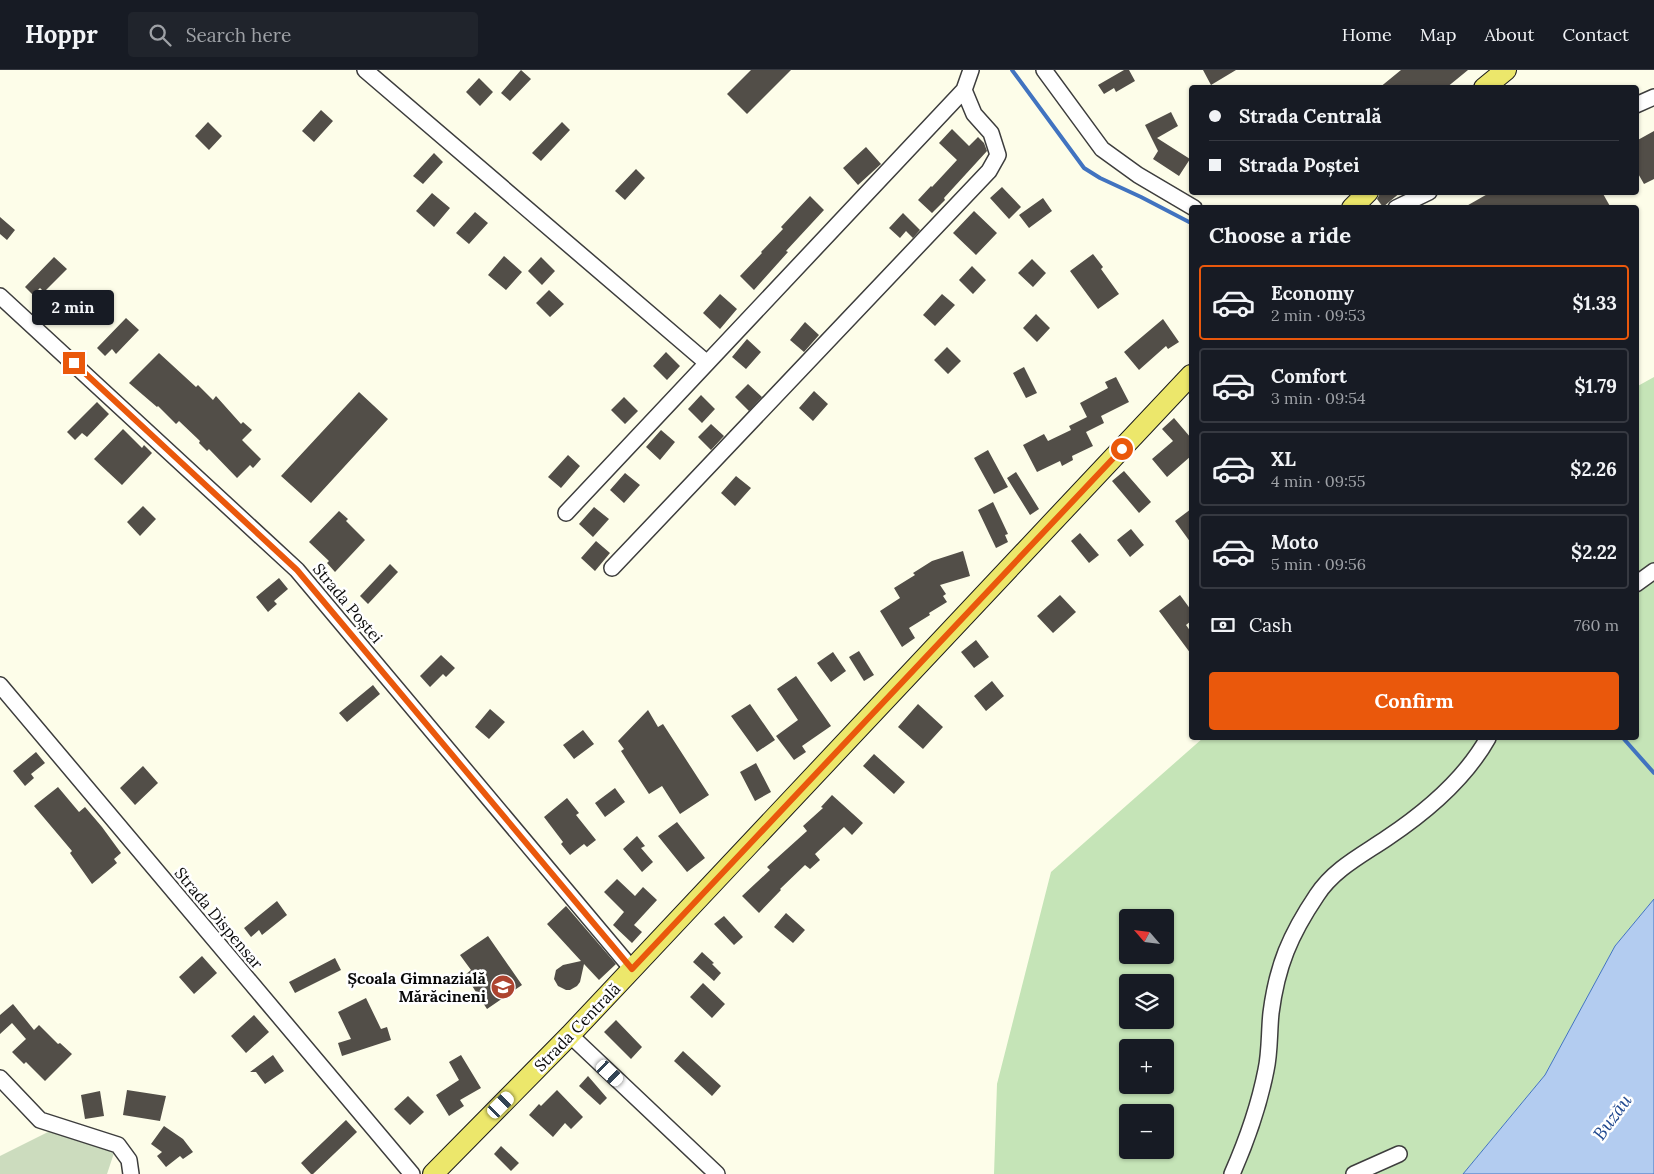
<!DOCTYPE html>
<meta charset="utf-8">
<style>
body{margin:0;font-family:Lora,serif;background:#20242c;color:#f1f3f6;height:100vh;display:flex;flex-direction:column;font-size:19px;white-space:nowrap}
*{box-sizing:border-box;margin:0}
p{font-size:16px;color:#9ea1a6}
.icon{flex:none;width:28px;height:28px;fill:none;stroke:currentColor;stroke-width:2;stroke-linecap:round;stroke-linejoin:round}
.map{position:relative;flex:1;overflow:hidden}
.drawer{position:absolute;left:1189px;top:135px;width:450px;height:535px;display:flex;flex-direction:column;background:#171b24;border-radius:5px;box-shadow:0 1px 4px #0004}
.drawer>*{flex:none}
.banner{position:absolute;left:1189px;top:15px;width:450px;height:110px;border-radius:5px;box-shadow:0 1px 4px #0004;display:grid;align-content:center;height:110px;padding:0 20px;background:#171b24}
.needle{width:32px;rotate:298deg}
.buttons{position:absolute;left:1119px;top:839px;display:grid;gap:10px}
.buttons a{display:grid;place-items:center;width:55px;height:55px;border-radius:5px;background:#171b24;box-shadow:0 1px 4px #0004;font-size:25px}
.end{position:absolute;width:22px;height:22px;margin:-11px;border:6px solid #ea580c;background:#fff;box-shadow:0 0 0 2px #fff}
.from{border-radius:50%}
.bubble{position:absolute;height:35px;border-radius:5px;background:#171b24;box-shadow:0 1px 4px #0004;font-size:16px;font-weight:700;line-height:35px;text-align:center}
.car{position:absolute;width:15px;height:30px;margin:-15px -8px;border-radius:6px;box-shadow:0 0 4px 1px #0007;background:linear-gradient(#fff 24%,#345 0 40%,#fff 0 76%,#345 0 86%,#fff 0)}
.banner b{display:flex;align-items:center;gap:18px;height:48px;font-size:19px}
.banner b+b{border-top:1px solid #363941}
.banner i{width:12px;height:12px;background:#f1f3f6}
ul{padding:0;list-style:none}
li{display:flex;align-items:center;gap:15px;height:75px;margin:0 10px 8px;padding:0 10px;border:2px solid #363941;border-radius:5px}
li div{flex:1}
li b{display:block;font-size:19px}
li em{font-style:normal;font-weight:700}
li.on{border-color:#ea580c}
li>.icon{width:45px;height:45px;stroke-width:1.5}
h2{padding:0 20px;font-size:22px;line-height:60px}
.pay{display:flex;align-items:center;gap:12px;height:55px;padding:0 20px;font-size:19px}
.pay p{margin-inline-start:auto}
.action{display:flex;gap:10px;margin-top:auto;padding:10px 20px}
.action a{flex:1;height:58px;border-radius:5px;background:#ea580c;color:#fff;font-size:20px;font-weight:700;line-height:58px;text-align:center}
header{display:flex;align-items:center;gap:30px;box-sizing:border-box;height:70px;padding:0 25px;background:#171b24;border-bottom:1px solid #363941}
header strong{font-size:24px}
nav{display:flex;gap:28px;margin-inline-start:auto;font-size:18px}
.search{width:350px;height:45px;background:#20242c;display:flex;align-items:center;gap:12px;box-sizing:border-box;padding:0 18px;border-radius:5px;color:#9ea1a6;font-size:19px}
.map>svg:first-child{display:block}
.green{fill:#c5e4b7;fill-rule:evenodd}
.cemetery{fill:#ccdcbe}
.water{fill:#b3ccf0;stroke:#4173c0}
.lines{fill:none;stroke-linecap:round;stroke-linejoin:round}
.stream{stroke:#4173c0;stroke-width:4}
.building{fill:#524e48}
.minor-casing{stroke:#3d3d3d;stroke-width:18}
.major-casing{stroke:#1b1b1b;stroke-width:22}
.minor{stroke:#fff;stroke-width:15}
.major{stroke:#ece76b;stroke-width:20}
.route{stroke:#ea580c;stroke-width:6}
.labels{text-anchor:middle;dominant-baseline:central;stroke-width:5;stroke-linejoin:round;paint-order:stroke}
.street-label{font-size:16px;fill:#0a0a0a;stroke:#fff}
.poi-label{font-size:16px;font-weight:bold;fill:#0a0a0a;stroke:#fff;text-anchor:end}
.water-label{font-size:18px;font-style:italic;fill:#20488f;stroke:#fff}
</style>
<header>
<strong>Hoppr</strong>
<div class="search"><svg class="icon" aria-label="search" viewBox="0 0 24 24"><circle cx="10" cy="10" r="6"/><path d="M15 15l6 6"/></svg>Search here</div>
<nav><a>Home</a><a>Map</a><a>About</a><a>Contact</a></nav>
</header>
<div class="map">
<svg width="1654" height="1104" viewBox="0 0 1654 1104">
<rect width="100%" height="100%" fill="#fdfde9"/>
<path class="green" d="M 1654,307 L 1654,829 L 1615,876 L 1545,1005 L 1463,1104 L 994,1104 L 997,1014 L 1051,802 L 1203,668 L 1636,668 L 1636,317 ZM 1128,848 L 1165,848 L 1165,885 L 1128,885 ZM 1128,912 L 1165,912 L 1165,950 L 1128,950 ZM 1128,978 L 1165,978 L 1165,1015 L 1128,1015 ZM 1128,1042 L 1165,1042 L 1165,1080 L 1128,1080 Z"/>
<path class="cemetery" d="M 50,1061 L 115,1080 L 107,1104 L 0,1104 L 0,1086 Z"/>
<path class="water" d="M 1654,829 L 1654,1104 L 1463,1104 L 1545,1005 L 1615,876 Z"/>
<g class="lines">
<path class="stream" d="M 1012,0 L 1084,98 L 1100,108 L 1141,127 L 1191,153
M 1623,668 L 1654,703"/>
</g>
<path class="building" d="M 521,0 L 531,9 L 510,31 L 501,23 Z
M 751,0 L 791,0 L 747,44 L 727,24 Z
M 1124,0 L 1129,0 L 1135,11 L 1116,22 L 1114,18 L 1104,24 L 1098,15 Z
M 1203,0 L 1236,0 L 1211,15 Z
M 1401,0 L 1468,0 L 1446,18 L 1379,18 Z
M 479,8 L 493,22 L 480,36 L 466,22 Z
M 321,40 L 333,51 L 314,72 L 302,61 Z
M 1171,42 L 1178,56 L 1157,68 L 1190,89 L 1179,106 L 1153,89 L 1158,81 L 1145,55 Z
M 208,52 L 222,66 L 209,80 L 195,66 Z
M 562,52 L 570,60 L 541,91 L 532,83 Z
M 952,59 L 969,76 L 978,67 L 984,73 L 987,81 L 944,128 L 945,130 L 932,143 L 918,130 L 931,116 L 932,117 L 957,90 L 939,73 Z
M 1654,61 L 1654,109 L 1644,114 L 1636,100 L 1636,71 Z
M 866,77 L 881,94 L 858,115 L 843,98 Z
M 434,83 L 443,92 L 423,114 L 413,106 Z
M 636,99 L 645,108 L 625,130 L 615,121 Z
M 1002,117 L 1021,137 L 1009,149 L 990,128 Z
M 1381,122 L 1401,122 L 1383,137 L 1377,129 Z
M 1491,122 L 1602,122 L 1611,138 L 1463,138 Z
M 432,123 L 450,138 L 434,157 L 416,141 Z
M 810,126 L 824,140 L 786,181 L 788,182 L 754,220 L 740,206 L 762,183 L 761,182 L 783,159 L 781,157 Z
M 1043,128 L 1052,141 L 1029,158 L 1019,145 Z
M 974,141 L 997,163 L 976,185 L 953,163 Z
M 475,142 L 488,153 L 469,174 L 456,163 Z
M 903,143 L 920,160 L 913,168 L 906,161 L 900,168 L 889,158 Z
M 0,147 L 15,160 L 7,170 L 0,164 Z
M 1093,184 L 1103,197 L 1101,199 L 1119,224 L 1098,239 L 1070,201 Z
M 504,186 L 522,202 L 506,220 L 488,205 Z
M 54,187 L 67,199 L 44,222 L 40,218 L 33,225 L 25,217 Z
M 541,187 L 555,201 L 542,215 L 528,201 Z
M 1032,189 L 1046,203 L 1033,217 L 1018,203 Z
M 972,196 L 986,210 L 973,224 L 959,210 Z
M 549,220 L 564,234 L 550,247 L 536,233 Z
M 720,224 L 737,239 L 720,259 L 703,243 Z
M 942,224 L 955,235 L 935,256 L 923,245 Z
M 1036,244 L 1050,258 L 1037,272 L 1023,258 Z
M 126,248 L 139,260 L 116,284 L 112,279 L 105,286 L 97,278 Z
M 1163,249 L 1179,272 L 1168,279 L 1166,276 L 1139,300 L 1124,282 Z
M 805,252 L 819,265 L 804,282 L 790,270 Z
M 747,269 L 761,282 L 746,299 L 732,287 Z
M 947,277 L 961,291 L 948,304 L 934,290 Z
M 666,282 L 680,296 L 667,310 L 653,296 Z
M 159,283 L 196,317 L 198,315 L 213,330 L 216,326 L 241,354 L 243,352 L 252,360 L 242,370 L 261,389 L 253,398 L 250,395 L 237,408 L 209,379 L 207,381 L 199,373 L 200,371 L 179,351 L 176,354 L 158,336 L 157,337 L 129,313 Z
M 1024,297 L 1037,323 L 1026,328 L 1013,303 Z
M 1116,307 L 1129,332 L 1101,346 L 1104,353 L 1086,362 L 1093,376 L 1072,386 L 1073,390 L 1062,396 L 1060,391 L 1037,402 L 1023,375 L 1044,364 L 1048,371 L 1071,360 L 1069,356 L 1087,347 L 1080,333 L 1108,318 L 1105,312 Z
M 748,314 L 762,327 L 749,341 L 735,327 Z
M 814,321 L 828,334 L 813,351 L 799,338 Z
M 359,322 L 388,349 L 311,433 L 281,406 Z
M 701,325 L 715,339 L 702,353 L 688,339 Z
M 624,327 L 638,341 L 625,354 L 611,340 Z
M 97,332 L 109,344 L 87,367 L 82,363 L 75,370 L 67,362 Z
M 1174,348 L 1191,368 L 1191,386 L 1167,407 L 1152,389 L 1173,371 L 1162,359 Z
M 711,354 L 724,366 L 711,380 L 698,367 Z
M 123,359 L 142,378 L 144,375 L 152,383 L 122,415 L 94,389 Z
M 661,360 L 675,372 L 660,390 L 646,377 Z
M 988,380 L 1008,417 L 994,424 L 974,388 Z
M 568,385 L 580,396 L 561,418 L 548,407 Z
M 1124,401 L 1151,432 L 1139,443 L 1112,411 Z
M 1016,402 L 1039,439 L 1030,445 L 1007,408 Z
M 625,403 L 640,415 L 624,433 L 610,420 Z
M 736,406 L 751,418 L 735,436 L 721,423 Z
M 993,432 L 1008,464 L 1005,465 L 1008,472 L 996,478 L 978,440 Z
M 143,436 L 156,449 L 140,466 L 127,452 Z
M 594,437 L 609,449 L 593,467 L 579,454 Z
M 1191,439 L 1191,473 L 1175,451 Z
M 339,441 L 348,449 L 346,451 L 365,470 L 335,502 L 327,493 L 329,491 L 309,472 Z
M 1131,459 L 1144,475 L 1130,487 L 1117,470 Z
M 1080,463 L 1099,485 L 1089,493 L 1071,471 Z
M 596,471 L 610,483 L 595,501 L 581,488 Z
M 963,481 L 970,506 L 940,515 L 946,524 L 943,526 L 947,532 L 929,543 L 930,545 L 909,558 L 915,568 L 902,577 L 880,541 L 900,528 L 894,518 L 915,505 L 913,503 L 932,491 Z
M 390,494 L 398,502 L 368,534 L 360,526 Z
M 279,508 L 288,519 L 274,531 L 277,534 L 268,542 L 256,527 Z
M 1060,525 L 1076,542 L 1053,563 L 1037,546 Z
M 1180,525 L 1191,540 L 1191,551 L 1186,555 L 1191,562 L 1191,584 L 1159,541 Z
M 976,570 L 989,587 L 974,598 L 961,582 Z
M 859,581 L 874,605 L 864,611 L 849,587 Z
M 833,582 L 846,601 L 831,612 L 817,593 Z
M 441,585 L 455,598 L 446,607 L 443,604 L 430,617 L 420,606 Z
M 796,606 L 831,656 L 802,676 L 806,682 L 794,690 L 776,666 L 798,650 L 777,619 Z
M 992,611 L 1004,626 L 986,641 L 974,626 Z
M 373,615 L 380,624 L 347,652 L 339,643 Z
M 750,634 L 775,670 L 757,682 L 731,646 Z
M 918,634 L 943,657 L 923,679 L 898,657 Z
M 490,639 L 505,652 L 489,669 L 475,657 Z
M 648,640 L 658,657 L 663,654 L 709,725 L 680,744 L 662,716 L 649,724 L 621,681 L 624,679 L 618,671 Z
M 583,660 L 594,674 L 574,689 L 563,675 Z
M 36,682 L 45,693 L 31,704 L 34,708 L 25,716 L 13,701 Z
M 874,684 L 905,712 L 894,724 L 863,696 Z
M 756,693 L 771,722 L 755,731 L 740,702 Z
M 143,696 L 158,713 L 135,735 L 120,718 Z
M 58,717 L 79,742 L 85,737 L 102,757 L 121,783 L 114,789 L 117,793 L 92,814 L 70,783 L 72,781 L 34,736 Z
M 615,718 L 625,732 L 605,747 L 595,733 Z
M 832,725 L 863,753 L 852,765 L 844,757 L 815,784 L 820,790 L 810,799 L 805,795 L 780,819 L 781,820 L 759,843 L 742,826 L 770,800 L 767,797 L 807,761 L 803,756 L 823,738 L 821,737 Z
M 567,728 L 579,743 L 576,745 L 596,770 L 587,777 L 584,774 L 570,785 L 561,774 L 563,772 L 544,747 Z
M 677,752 L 705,788 L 687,802 L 658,766 Z
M 637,766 L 645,776 L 641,778 L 653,792 L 642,802 L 623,779 Z
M 617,809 L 635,826 L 643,817 L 657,830 L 634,855 L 642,862 L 632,873 L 613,855 L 624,842 L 604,822 Z
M 277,831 L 287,845 L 262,865 L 259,860 L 251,867 L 244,858 Z
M 566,836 L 616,894 L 599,910 L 584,894 L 580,912 L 577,916 L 570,920 L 566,920 L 558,916 L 554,909 L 556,900 L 563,895 L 581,891 L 547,854 Z
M 786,843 L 805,860 L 793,873 L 774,857 Z
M 724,846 L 743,867 L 734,875 L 714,854 Z
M 488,866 L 522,915 L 487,939 L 465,905 L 471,900 L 460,885 Z
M 702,882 L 714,893 L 712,894 L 721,903 L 714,911 L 693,892 Z
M 202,886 L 217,903 L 194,924 L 179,907 Z
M 335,888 L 341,900 L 295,923 L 289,912 Z
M 703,913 L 725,934 L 712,948 L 690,927 Z
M 366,928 L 381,959 L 387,957 L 391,970 L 342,986 L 338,973 L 351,969 L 338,942 Z
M 13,934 L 34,960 L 39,955 L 58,974 L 60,973 L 72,984 L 45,1011 L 26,992 L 24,994 L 12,982 L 26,969 L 12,953 L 0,964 L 0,945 Z
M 254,945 L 269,962 L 246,983 L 231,966 Z
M 616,950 L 642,977 L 631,989 L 604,962 Z
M 683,981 L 721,1016 L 712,1026 L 674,991 Z
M 273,985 L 284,1001 L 265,1014 L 256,1002 L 250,1002 Z
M 461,985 L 481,1018 L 460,1030 L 464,1036 L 449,1046 L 436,1025 L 459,1010 L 449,992 Z
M 588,1006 L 607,1028 L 600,1035 L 579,1016 Z
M 127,1020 L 166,1026 L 160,1051 L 123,1045 Z
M 557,1020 L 583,1047 L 571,1059 L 565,1053 L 553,1067 L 529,1045 L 539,1034 L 541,1036 Z
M 100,1021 L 104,1046 L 85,1049 L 81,1025 Z
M 408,1026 L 424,1042 L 410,1055 L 394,1039 Z
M 346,1050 L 357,1062 L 313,1104 L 311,1104 L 301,1093 Z
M 164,1056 L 183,1069 L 193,1082 L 183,1089 L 180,1086 L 166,1097 L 157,1086 L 162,1082 L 151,1074 Z
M 501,1076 L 519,1093 L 511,1101 L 494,1084 Z"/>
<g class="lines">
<defs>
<path id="minor" d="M 365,0 L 707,293
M 1044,0 L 1102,79 L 1138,105 L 1194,138
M 1636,35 L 1654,27
M 1396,138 L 1429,122
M 0,226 L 297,500 L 632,899
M 566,443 L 964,20
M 612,498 L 989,101 L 998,85 L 991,63 L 974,44 L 964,20 L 971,0
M 1636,514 L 1654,501
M 0,615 L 412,1104
M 570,965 L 717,1104
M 0,1008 L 40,1050 L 118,1075 L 129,1090 L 131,1104
M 1232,1104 C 1247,1070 1259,1036 1266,1000 C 1270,982 1269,962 1271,943 C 1277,896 1290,865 1317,825 C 1334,799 1362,785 1387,768 C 1426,742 1465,709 1488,668
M 1354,1104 L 1399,1084"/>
<path id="major" d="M 1484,18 L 1506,0
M 1352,138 L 1368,122
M 433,1104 L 570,965 L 1191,305"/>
</defs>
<use href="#minor" class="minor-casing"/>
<use href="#major" class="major-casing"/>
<use href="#minor" class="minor"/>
<use href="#major" class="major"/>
</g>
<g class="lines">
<path class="route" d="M 74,293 L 297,500 L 632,899 L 1122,379"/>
</g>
<defs>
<symbol id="school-disc" viewBox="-11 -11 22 22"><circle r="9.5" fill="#ad4430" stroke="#fff"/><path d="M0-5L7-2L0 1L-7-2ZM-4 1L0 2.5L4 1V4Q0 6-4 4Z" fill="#fff"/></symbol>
</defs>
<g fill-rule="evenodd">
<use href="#school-disc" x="489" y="903" width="28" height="28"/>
</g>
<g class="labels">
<g class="street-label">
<text transform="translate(348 533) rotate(50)">Strada Poștei</text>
<text transform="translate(219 848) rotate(50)">Strada Dispensar</text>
<text transform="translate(577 957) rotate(-46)">Strada Centrală</text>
</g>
<g class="poi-label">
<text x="486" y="908">Școala Gimnazială<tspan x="486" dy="18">Mărăcineni</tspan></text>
</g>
<g class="water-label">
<text transform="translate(1612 1047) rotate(-54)">Buzău</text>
</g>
</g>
</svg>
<div class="buttons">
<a><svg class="needle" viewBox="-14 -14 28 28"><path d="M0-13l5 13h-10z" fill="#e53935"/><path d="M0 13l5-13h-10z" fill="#9ea1a6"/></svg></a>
<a><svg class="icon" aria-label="layers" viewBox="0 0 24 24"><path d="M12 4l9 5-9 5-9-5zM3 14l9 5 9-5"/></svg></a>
<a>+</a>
<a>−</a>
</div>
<i class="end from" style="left:1122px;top:379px"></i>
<i class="end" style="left:74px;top:293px"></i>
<div class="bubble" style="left:32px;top:220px;width:82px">2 min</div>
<i class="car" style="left:610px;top:1003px;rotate:133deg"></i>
<i class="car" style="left:501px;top:1035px;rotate:45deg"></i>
<div class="banner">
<b><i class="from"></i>Strada Centrală</b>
<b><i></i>Strada Poștei</b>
</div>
<section class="drawer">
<h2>Choose a ride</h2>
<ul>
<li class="on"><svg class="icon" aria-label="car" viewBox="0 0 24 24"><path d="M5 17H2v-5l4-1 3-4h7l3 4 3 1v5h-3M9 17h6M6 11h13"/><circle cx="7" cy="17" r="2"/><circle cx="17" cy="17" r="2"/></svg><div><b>Economy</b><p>2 min · 09:53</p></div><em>$1.33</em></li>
<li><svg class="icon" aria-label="car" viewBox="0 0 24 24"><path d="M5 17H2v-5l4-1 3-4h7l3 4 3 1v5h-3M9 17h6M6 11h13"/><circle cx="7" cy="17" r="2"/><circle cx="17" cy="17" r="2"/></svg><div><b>Comfort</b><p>3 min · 09:54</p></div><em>$1.79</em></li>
<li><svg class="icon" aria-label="car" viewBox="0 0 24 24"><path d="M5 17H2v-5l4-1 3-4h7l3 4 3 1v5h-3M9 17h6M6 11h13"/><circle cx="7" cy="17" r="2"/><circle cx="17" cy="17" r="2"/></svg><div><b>XL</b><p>4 min · 09:55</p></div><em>$2.26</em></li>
<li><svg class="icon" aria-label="car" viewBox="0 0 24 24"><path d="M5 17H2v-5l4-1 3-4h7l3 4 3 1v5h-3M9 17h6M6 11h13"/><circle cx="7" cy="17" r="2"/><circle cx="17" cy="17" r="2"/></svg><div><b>Moto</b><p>5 min · 09:56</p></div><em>$2.22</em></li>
</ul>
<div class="pay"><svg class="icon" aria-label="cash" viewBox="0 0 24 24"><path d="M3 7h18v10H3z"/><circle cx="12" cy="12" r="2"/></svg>Cash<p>760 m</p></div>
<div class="action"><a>Confirm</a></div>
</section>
</div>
